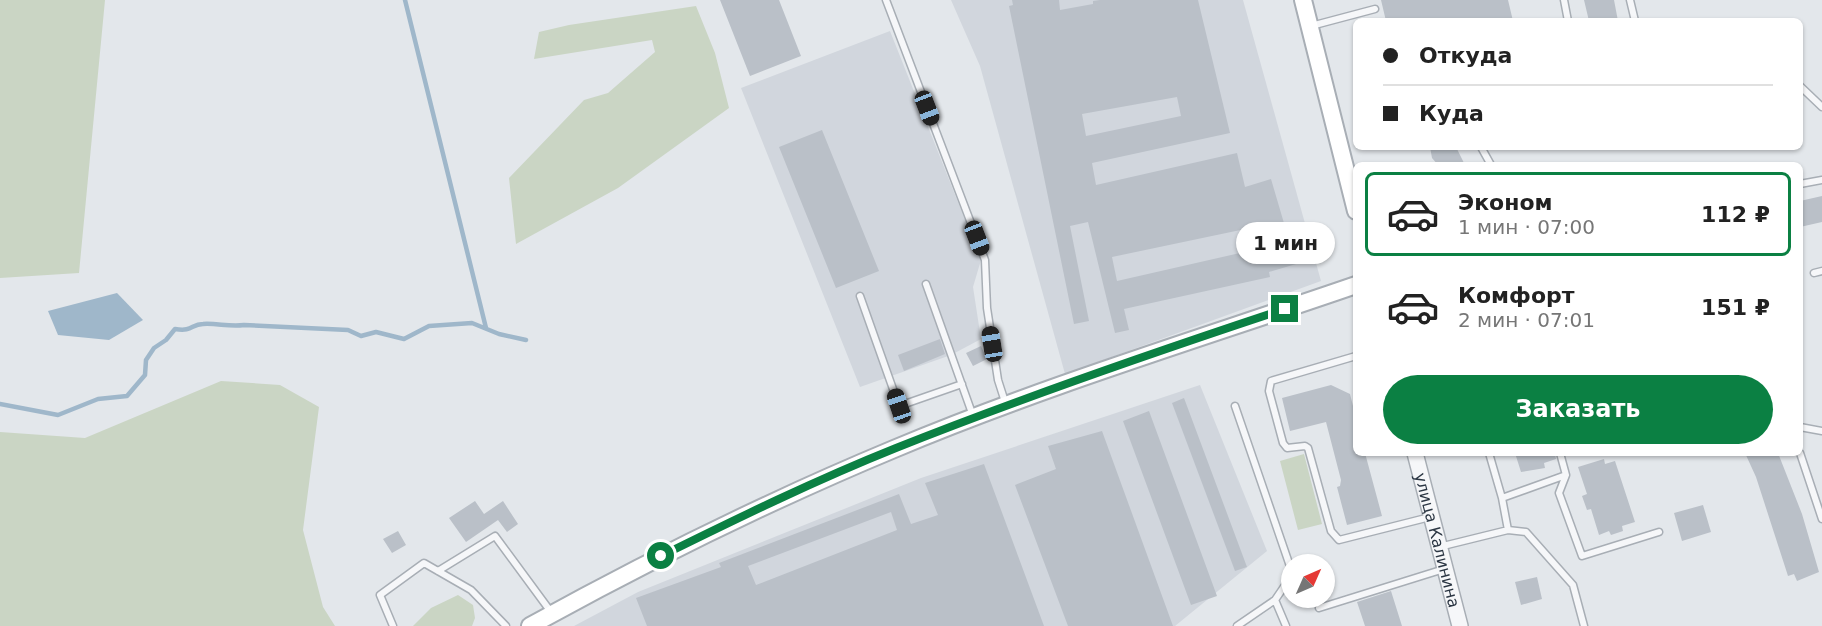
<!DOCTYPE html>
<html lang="ru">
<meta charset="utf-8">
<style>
body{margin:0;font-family:"DejaVu Sans",sans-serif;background:#f6f6f6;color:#222;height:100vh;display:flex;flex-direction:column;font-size:22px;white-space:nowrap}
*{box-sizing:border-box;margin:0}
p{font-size:20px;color:#767676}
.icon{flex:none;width:33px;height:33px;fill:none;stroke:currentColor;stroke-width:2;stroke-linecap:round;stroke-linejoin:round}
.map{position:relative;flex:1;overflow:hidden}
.panel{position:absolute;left:1353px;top:162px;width:450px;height:294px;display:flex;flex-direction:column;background:#fff;border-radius:9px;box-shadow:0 2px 4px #0004}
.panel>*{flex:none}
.top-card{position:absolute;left:1353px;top:18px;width:450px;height:132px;border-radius:9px;box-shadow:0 2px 4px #0004;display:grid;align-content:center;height:132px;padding:0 30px;background:#fff}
.needle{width:39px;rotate:45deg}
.buttons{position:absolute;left:1281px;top:554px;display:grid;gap:12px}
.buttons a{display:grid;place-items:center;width:54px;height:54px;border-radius:50%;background:#fff;box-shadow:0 2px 4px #0004;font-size:30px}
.end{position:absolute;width:27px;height:27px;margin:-14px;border:8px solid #0b8043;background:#fff;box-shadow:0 0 0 3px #fff}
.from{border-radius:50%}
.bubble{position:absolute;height:42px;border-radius:21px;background:#fff;box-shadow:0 2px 4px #0004;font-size:20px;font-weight:700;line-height:42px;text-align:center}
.car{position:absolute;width:18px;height:36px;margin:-18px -9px;border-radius:8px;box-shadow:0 0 4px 2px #0007;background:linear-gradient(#222 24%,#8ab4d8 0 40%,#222 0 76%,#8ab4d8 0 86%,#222 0)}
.top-card b{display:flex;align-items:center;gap:21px;height:57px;font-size:22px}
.top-card b+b{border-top:2px solid #e0e0e0}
.top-card i{width:15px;height:15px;background:#222}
ul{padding:10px 0 0;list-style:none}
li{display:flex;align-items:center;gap:18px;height:84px;margin:0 12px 9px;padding:0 18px;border:3px solid transparent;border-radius:9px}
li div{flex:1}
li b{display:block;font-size:22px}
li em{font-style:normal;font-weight:700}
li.active{border-color:#0b8043}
li>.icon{width:54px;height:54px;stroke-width:1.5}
.action{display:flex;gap:12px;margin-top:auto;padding:12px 30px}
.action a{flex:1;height:69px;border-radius:36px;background:#0b8043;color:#fff;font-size:24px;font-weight:700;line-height:69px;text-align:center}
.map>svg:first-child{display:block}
.built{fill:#d1d6dd}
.green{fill:#cad5c4}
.water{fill:#9fb7ca}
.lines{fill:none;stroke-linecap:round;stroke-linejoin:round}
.stream{stroke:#9fb7ca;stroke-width:4.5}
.building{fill:#bac0c8;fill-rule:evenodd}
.service-casing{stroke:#a8aeb5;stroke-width:9}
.tertiary-casing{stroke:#a8aeb5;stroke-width:18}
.secondary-casing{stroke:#a8aeb5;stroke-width:20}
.service{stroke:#f6f7f9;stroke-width:6}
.tertiary{stroke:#f6f7f9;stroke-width:15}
.secondary{stroke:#fff;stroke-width:16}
.route{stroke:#0b8043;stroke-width:8}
.labels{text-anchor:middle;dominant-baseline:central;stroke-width:4.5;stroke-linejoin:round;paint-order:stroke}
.street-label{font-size:16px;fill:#2b3643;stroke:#f3f5f8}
</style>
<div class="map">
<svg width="1822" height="626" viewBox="0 0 1822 626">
<rect width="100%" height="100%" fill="#e3e7eb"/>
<path class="built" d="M 951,0 L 1243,0 L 1321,281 L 1065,374 L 980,66 Z
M 890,31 L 981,260 L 973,287 L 981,339 L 951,355 L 860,387 L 741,88 Z
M 1200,385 L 1267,551 L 1175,626 L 574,626 L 638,592 L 921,478 Z"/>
<path class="green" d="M 0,0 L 105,0 L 79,273 L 0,278 Z
M 696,6 L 715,53 L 729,108 L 618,188 L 516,244 L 509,178 L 584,100 L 608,93 L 655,52 L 652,40 L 534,59 L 539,32 L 569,25 Z
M 221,381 L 280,385 L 319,407 L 303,530 L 323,607 L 335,626 L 0,626 L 0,432 L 85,438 Z
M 1304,454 L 1322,524 L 1298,530 L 1280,461 Z
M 458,595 L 473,605 L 475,618 L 472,626 L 413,626 L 431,608 Z"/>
<path class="water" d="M 117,293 L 143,320 L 109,340 L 58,335 L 48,311 Z"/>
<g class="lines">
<path class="stream" d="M 405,0 L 486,328
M 0,404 L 58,415 L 98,399 L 127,396 L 145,375 L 146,360 L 154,348 L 166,340 L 175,329 C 193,332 191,324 203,324 C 217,323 229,327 244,325 L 348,330 L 361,336 L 376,332 L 404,339 L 429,326 L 472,323 L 499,334 L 526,340"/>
</g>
<path class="building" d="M 720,0 L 779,0 L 801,56 L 750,76 Z
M 1012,0 L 1059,0 L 1060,10 L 1093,4 L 1093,1 L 1100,0 L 1198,0 L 1230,133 L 1092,163 L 1096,185 L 1237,153 L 1245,187 L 1271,179 L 1296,264 L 1269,272 L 1270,277 L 1124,309 L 1129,330 L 1115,333 L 1088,222 L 1070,226 L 1089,321 L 1074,324 L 1009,6 L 1013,5 ZM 1177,97 L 1181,116 L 1086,136 L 1082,114 ZM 1269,224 L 1275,245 L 1117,281 L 1112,257 Z
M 1381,0 L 1508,0 L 1513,21 L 1386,21 Z
M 1584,0 L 1614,0 L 1618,21 L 1589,21 Z
M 822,130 L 879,271 L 836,288 L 779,147 Z
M 1430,147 L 1456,147 L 1465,165 L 1438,165 L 1432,158 Z
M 1822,196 L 1822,222 L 1800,227 L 1800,201 Z
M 940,339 L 945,354 L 904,371 L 898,355 Z
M 981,346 L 987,359 L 973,366 L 966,353 Z
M 1331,385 L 1350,394 L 1356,418 L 1356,453 L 1365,453 L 1382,516 L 1347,525 L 1337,487 L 1340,486 L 1341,480 L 1326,422 L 1290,431 L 1282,398 Z
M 1184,398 L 1247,567 L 1235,571 L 1172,403 Z
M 1149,411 L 1217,596 L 1191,605 L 1123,421 Z
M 1102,431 L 1173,626 L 1068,626 L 1015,485 L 1056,469 L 1048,446 Z
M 1515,453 L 1555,453 L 1556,459 L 1544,463 L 1545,468 L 1521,472 Z
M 1745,453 L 1778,453 L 1802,514 L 1819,572 L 1797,581 L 1794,574 L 1788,576 L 1756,477 Z
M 1604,459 L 1605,464 L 1615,461 L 1635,522 L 1622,526 L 1623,531 L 1611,535 L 1609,531 L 1599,535 L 1591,509 L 1587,510 L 1582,496 L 1587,494 L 1578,467 Z
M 984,464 L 1044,626 L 647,626 L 636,598 L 721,567 L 719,563 L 899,494 L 911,524 L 938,515 L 925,483 ZM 891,512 L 897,530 L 756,585 L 748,566 Z
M 475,501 L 484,514 L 503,501 L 518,524 L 507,532 L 498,520 L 466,542 L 449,518 Z
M 1703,505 L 1711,532 L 1682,541 L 1674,513 Z
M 398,531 L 406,545 L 392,553 L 383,539 Z
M 1537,577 L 1542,599 L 1521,605 L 1515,582 Z
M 1391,591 L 1402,626 L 1365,626 L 1357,602 Z"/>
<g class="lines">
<defs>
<path id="service" d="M 886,0 L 985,260 L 987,308 L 998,380 L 1006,405
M 1564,0 L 1568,21
M 1630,0 L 1635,21
M 1311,26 L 1375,9
M 1800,86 L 1822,107
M 1481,147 L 1491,165
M 1800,184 L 1822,180
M 1814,273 L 1822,271
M 926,284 L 973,416
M 860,296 L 899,406 L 962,384
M 1356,356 L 1271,381 L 1269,391 L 1283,443 L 1287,448 L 1305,446 L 1308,448 L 1331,531 L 1339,540 L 1430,517
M 1235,406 L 1292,572
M 1800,427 L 1822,431
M 1489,453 L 1502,498 L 1566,475
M 1560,453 L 1566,475 L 1559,493 L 1582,556 L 1659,532
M 1800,453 L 1822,519
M 1502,498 L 1508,530
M 1439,547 L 1508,530 L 1526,532 L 1573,585 L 1584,626
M 438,571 L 495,536 L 551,612
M 1319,608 L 1444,569
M 393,626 L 380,595 L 424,563 L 471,590 L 506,626
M 1237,626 L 1275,600
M 1286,626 L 1275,600 L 1292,575"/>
<g id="tertiary">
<path id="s1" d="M 1415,453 L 1460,626"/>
</g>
<path id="secondary" d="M 1303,0 L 1356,211
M 530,626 C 648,561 769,501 894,449 C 1044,386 1202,338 1356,285"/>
</defs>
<use href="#service" class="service-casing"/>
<use href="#tertiary" class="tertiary-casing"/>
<use href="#secondary" class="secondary-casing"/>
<use href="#service" class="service"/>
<use href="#tertiary" class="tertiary"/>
<use href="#secondary" class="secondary"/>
</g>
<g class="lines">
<path class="route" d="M 661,556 C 738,518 816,480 896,448 C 1024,397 1155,352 1285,309"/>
</g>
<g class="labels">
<g class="street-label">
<text stroke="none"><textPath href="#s1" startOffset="90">улица Калинина</textPath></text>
</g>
</g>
</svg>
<div class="buttons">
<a><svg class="needle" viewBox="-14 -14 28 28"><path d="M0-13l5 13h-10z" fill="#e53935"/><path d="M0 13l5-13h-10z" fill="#767676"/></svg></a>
</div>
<i class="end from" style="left:661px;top:556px"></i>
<i class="end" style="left:1285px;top:309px"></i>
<div class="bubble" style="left:1236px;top:222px;width:99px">1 мин</div>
<i class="car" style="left:927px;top:108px;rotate:159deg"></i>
<i class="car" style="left:977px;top:238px;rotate:159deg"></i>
<i class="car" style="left:992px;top:344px;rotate:351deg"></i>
<i class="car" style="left:899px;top:406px;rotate:341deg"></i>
<div class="top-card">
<b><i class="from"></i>Откуда</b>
<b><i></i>Куда</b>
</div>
<section class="panel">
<ul>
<li class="active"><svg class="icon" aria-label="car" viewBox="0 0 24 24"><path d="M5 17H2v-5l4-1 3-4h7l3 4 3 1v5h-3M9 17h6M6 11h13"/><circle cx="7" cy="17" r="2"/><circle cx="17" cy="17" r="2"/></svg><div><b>Эконом</b><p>1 мин · 07:00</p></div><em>112 ₽</em></li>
<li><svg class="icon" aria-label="car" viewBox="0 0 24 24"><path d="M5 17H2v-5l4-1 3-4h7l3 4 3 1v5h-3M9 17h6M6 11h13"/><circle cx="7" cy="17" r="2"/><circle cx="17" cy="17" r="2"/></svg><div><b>Комфорт</b><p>2 мин · 07:01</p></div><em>151 ₽</em></li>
</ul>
<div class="action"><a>Заказать</a></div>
</section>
</div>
